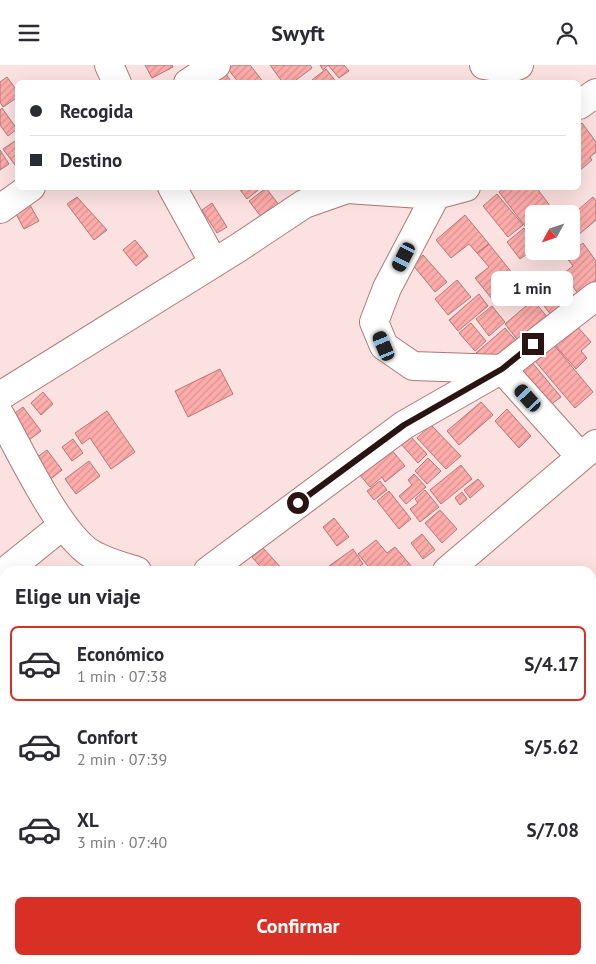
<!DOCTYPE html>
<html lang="es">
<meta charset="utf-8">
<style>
body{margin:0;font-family:"PT Sans",sans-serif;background:#f2f2f3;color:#2b2b33;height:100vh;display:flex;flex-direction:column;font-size:19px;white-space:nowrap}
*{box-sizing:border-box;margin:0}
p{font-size:16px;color:#7c7c81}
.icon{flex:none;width:28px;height:28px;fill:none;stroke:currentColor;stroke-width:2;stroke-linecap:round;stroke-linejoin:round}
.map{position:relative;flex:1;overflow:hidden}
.details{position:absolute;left:0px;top:501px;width:596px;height:399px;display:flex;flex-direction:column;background:#fff;border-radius:15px 15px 0 0;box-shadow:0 5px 20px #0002}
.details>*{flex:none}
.hud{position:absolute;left:15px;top:15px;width:566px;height:110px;border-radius:8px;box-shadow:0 5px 20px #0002;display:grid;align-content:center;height:110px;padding:0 15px;background:#fff}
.needle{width:32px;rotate:230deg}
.fabs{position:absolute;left:525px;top:140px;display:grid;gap:10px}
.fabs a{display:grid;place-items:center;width:55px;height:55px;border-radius:8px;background:#fff;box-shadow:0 5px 20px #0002;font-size:25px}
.end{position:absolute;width:22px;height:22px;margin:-11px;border:6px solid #291413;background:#fff;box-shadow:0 0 0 2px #fff}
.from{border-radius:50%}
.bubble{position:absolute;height:35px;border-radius:8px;background:#fff;box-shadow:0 5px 20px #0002;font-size:16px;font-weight:700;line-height:35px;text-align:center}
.car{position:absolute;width:15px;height:30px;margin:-15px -8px;border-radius:6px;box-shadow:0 0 4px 1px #0007;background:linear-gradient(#222 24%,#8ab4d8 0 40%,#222 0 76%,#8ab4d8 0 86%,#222 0)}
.hud b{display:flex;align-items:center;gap:18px;height:48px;font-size:19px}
.hud b+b{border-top:1px solid #e1e1e2}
.hud i{width:12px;height:12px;background:#2b2b33}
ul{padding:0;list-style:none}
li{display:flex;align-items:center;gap:15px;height:75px;margin:0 10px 8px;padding:0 5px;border:2px solid transparent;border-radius:8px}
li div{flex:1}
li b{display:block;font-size:19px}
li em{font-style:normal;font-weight:700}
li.active{border-color:#d93025}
li>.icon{width:45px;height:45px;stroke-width:1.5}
h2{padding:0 15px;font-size:22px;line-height:60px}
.action{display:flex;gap:10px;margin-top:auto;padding:10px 15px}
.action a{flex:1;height:58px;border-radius:8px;background:#d93025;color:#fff;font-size:20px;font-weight:700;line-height:58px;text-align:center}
header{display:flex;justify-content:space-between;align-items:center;height:65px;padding:0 15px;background:#fff;font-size:22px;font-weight:700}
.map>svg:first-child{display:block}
.building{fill:url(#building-hatch);stroke:#b17876}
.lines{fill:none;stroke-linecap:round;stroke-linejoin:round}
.minor-casing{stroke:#b07776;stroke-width:30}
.minor{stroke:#fff;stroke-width:28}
.route{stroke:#291413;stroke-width:6}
</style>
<header><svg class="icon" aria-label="menu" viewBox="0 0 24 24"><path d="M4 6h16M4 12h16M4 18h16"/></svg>Swyft<svg class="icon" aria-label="person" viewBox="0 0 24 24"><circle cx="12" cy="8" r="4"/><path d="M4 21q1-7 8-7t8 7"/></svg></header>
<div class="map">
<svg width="596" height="899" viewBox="0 0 596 899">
<defs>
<pattern id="building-hatch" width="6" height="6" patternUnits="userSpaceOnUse" patternTransform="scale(1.25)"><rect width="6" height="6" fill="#fdacaa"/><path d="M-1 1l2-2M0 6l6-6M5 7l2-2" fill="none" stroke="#d99391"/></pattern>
</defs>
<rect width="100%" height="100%" fill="#fbe1e0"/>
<path class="building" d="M 145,0 L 172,0 L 173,2 L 152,13 Z
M 234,0 L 250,0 L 264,18 L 239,18 L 228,4 Z
M 270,0 L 310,0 L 312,3 L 292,18 L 283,18 Z
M 320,0 L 344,0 L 349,6 L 339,13 L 328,0 L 323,5 Z
M 326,4 L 337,18 L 314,18 L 312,15 Z
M 224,6 L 232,18 L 207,18 Z
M 7,12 L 18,27 L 18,32 L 3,42 L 0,37 L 0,17 Z
M 2,43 L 17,64 L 8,71 L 0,60 L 0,45 Z
M 582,58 L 596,77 L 596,87 L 590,92 L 592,95 L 579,106 L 579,61 Z
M 18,74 L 18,104 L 3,84 Z
M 0,85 L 9,99 L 0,105 Z
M 238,122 L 262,122 L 247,134 Z
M 505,122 L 536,122 L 556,149 L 534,149 L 534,173 L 499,127 Z
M 266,123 L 279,140 L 262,153 L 249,136 Z
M 497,129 L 523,160 L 508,172 L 483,141 Z
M 77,132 L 107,165 L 94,175 L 67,139 Z
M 593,132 L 596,136 L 596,155 L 577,171 L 571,163 L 571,151 Z
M 212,138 L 227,162 L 217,168 L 202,145 Z
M 30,140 L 39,156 L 24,164 L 15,147 Z
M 465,150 L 489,179 L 477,188 L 469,179 L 451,193 L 436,175 Z
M 524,163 L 534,175 L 534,184 L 520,194 L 507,177 Z
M 135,175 L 148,191 L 136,201 L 123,185 Z
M 583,178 L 596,196 L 596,216 L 578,229 L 564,208 L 573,201 L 565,191 Z
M 489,179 L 517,214 L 492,234 L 475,213 L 489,202 L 477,188 Z
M 423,190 L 447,217 L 435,227 L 412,199 Z
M 554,206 L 575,232 L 552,251 L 531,225 Z
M 457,215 L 471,232 L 448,250 L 435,234 Z
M 479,229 L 488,241 L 458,266 L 449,255 Z
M 533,235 L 549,254 L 520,278 L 505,259 Z
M 492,241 L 505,257 L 489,271 L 476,254 Z
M 471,258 L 486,276 L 475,286 L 459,268 Z
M 576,260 L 591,277 L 581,286 L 587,293 L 576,304 L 555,280 Z
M 505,263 L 518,278 L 489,303 L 476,288 Z
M 554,280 L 593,327 L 575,343 L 535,296 Z
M 530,295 L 561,332 L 549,341 L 519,304 Z
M 220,304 L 233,329 L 188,352 L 175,326 Z
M 43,327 L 53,339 L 41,350 L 31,338 Z
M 481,337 L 493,350 L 459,380 L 447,366 Z
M 23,342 L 41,366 L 25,378 L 7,354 Z
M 507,344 L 531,371 L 519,383 L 495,356 Z
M 107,346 L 135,387 L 111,404 L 90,373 L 82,379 L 75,368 Z
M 431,360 L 461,391 L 446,404 L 417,373 Z
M 410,371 L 427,389 L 418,398 L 401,379 Z
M 73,374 L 83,388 L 72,396 L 62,382 Z
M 390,383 L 405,401 L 385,417 L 382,412 L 370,422 L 359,409 Z
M 47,385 L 62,405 L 48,416 L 32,396 Z
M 428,393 L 441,406 L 427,419 L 415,406 Z
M 89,396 L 100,411 L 76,429 L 65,414 Z
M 461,400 L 472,414 L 441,439 L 430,425 Z
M 414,409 L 426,422 L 406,439 L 399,431 L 412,420 L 408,415 Z
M 478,414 L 484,421 L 470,433 L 464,425 Z
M 380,416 L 387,425 L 374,435 L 367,426 Z
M 425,425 L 439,442 L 420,457 L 410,444 L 418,438 L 415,434 Z
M 389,426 L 411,454 L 399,464 L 377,436 Z
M 462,427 L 467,434 L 460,440 L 455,433 Z
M 440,445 L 457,464 L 442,478 L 425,458 Z
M 334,453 L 349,472 L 337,481 L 323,462 Z
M 422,469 L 435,485 L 423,494 L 411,478 Z
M 376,475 L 387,488 L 395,482 L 412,502 L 407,506 L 361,506 L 368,501 L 358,489 Z
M 263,483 L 284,506 L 264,506 L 252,492 Z
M 353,484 L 363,499 L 353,506 L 322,506 Z
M 591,568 L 596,574 L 591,579 Z
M 593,624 L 596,627 L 596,659 L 591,654 L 591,626 Z
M 591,658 L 596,663 L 596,669 L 591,673 Z
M 596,673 L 596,702 L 591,696 L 591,677 Z
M 596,770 L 596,786 L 591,781 L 591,775 Z
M 591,798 L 596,804 L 596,837 L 591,841 Z
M 591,856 L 596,863 L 596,868 L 591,872 Z
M 591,884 L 596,890 L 596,899 L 577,899 L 574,895 L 591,895 Z
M 157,895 L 184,895 L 186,897 L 153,899 Z
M 192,895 L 224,895 L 220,899 L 187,899 Z
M 244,895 L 265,895 L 269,899 L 243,899 L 242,897 Z
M 268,895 L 289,895 L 286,899 L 272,899 Z"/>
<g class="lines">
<defs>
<path id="minor" d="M 109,0 L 117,18
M 484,0 L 509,4 L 519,0
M 188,18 L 216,0
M 579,40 L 596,28
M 172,122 L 214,198
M 436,130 L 387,223 L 374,257 L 384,281 L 413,301 L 502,304 L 580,391
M 0,144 L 31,122
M 0,331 L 238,183 L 304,139 L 347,124 L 436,130 L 466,122
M 0,350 C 21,387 55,461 87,486 C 101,496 121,501 137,506
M 6,506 L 63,460
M 208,506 L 404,360 L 502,304 L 596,231
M 447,506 L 596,379
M 591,610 L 596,605
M 0,696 L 5,691
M 591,758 L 596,754
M 504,895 L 508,899
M 302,899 L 306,895"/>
</defs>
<use href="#minor" class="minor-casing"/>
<use href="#minor" class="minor"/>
</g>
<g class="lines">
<path class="route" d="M 298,438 L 404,360 L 502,304 L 533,279"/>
</g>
</svg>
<div class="fabs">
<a><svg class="needle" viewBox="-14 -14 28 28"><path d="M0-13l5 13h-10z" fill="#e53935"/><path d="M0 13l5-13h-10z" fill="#7c7c81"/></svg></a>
</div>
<i class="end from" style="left:298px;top:438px"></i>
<i class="end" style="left:533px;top:279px"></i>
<div class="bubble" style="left:491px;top:206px;width:82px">1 min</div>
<i class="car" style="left:404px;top:192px;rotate:207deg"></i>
<i class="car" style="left:384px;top:281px;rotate:337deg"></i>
<i class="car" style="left:528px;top:333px;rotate:318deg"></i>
<div class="hud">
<b><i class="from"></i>Recogida</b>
<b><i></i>Destino</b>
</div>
<section class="details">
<h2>Elige un viaje</h2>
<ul>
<li class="active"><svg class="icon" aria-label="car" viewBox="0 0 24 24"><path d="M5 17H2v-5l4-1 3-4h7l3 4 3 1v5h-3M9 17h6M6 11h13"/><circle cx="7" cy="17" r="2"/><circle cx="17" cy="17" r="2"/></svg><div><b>Económico</b><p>1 min · 07:38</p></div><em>S/4.17</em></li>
<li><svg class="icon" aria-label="car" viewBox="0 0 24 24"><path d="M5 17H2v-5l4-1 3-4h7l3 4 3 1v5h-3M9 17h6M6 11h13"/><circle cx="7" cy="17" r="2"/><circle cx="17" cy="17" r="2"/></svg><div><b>Confort</b><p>2 min · 07:39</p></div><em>S/5.62</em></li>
<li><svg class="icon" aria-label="car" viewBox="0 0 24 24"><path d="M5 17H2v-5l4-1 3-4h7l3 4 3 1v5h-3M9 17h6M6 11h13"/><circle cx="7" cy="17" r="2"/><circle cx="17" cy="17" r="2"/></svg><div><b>XL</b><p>3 min · 07:40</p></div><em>S/7.08</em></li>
</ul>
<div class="action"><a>Confirmar</a></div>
</section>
</div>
